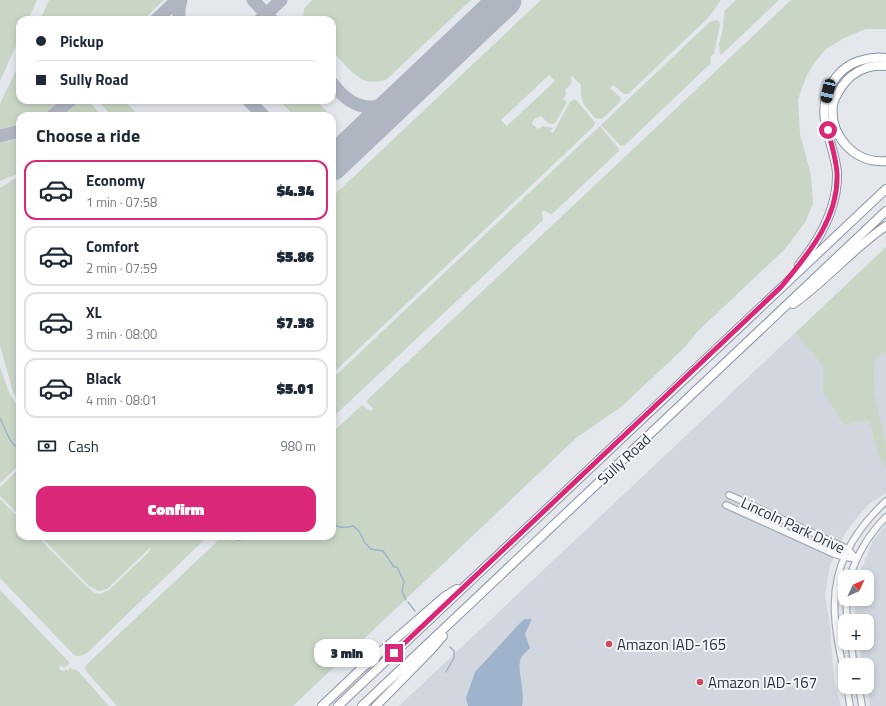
<!DOCTYPE html>
<meta charset="utf-8">
<style>
body{margin:0;font-family:"Titillium Web",sans-serif;background:#f2f2f3;color:#1f2937;height:100vh;display:flex;flex-direction:column;font-size:15px;white-space:nowrap}
*{box-sizing:border-box;margin:0}
p{font-size:13px;color:#747a83}
.icon{flex:none;width:22px;height:22px;fill:none;stroke:currentColor;stroke-width:2;stroke-linecap:round;stroke-linejoin:round}
.map{position:relative;flex:1;overflow:hidden}
.panel{position:absolute;left:16px;top:112px;width:320px;height:428px;display:flex;flex-direction:column;background:#fff;border-radius:12px;box-shadow:0 2px 6px #0003}
.panel>*{flex:none}
.banner{position:absolute;left:16px;top:16px;width:320px;height:88px;border-radius:12px;box-shadow:0 2px 6px #0003;display:grid;align-content:center;height:88px;padding:0 20px;background:#fff}
.needle{width:26px;rotate:46deg}
.tools{position:absolute;left:838px;top:570px;display:grid;gap:8px}
.tools a{display:grid;place-items:center;width:36px;height:36px;border-radius:8px;background:#fff;box-shadow:0 2px 6px #0003;font-size:20px}
.end{position:absolute;width:18px;height:18px;margin:-9px;border:5px solid #db2777;background:#fff;box-shadow:0 0 0 2px #fff}
.from{border-radius:50%}
.bubble{position:absolute;height:28px;border-radius:12px;background:#fff;box-shadow:0 2px 6px #0003;font-size:13px;font-weight:800;line-height:28px;text-align:center}
.car{position:absolute;width:12px;height:24px;margin:-12px -6px;border-radius:5px;box-shadow:0 0 3px 1px #0007;background:linear-gradient(#222 24%,#8ab4d8 0 40%,#222 0 76%,#8ab4d8 0 86%,#222 0)}
.banner b{display:flex;align-items:center;gap:14px;height:38px;font-size:15px}
.banner b+b{border-top:1px solid #e0e1e3}
.banner i{width:10px;height:10px;background:#1f2937}
ul{padding:0;list-style:none}
li{display:flex;align-items:center;gap:12px;height:60px;margin:0 8px 6px;padding:0 12px;border:2px solid #e0e1e3;border-radius:12px}
li div{flex:1}
li b{display:block;font-size:15px}
li em{font-style:normal;font-weight:800}
li.on{border-color:#db2777}
li>.icon{width:36px;height:36px;stroke-width:1.5}
h2{padding:0 20px;font-size:18px;line-height:48px}
.pay{display:flex;align-items:center;gap:10px;height:44px;padding:0 20px;font-size:15px}
.pay p{margin-inline-start:auto}
.action{display:flex;gap:8px;margin-top:auto;padding:8px 20px}
.action a{flex:1;height:46px;border-radius:12px;background:#db2777;color:#fff;font-size:16px;font-weight:800;line-height:46px;text-align:center}
.map>svg:first-child{display:block}
.built{fill:#d2d6de}
.green{fill:#c9d6c5;fill-rule:evenodd}
.water{fill:#9fb4cc}
.lines{fill:none;stroke-linecap:round;stroke-linejoin:round}
.stream{stroke:#9fb4cc;stroke-width:1.5}
.taxiway{stroke:#b0b6c1;stroke-width:13}
.runway{stroke:#b0b6c1;stroke-width:33}
.minor-casing{stroke:#a9aeb7;stroke-width:8}
.highway-casing{stroke:#8b94a3;stroke-width:10}
.minor{stroke:#f7f8fa;stroke-width:5.5}
.highway{stroke:#fff;stroke-width:8}
.route{stroke:#db2777;stroke-width:5}
.poi-dot{fill:#d1495b;stroke:#f4f6f9;stroke-width:1.5}
.labels{text-anchor:middle;dominant-baseline:central;stroke-width:4;stroke-linejoin:round;paint-order:stroke}
.street-label{font-size:15px;fill:#2b3445;stroke:#f4f6f9}
.poi-label{font-size:15px;fill:#2b3445;stroke:#f4f6f9;text-anchor:start}
</style>
<div class="map">
<svg width="886" height="706" viewBox="0 0 886 706">
<rect width="100%" height="100%" fill="#e4e7ec"/>
<path class="built" d="M 795,333 L 823,366 L 823,392 L 869,420 L 877,453 L 886,469 L 886,493 L 869,504 L 859,515 L 846,532 L 830,565 L 825,594 L 830,626 L 834,681 L 841,706 L 399,706 Z
M 886,352 L 886,445 L 873,392 L 875,359 Z
M 886,525 L 886,706 L 870,706 L 867,687 L 867,665 L 863,665 L 860,649 L 857,643 L 867,643 L 867,621 L 855,621 L 855,599 L 867,599 L 867,577 L 859,577 L 860,573 L 873,540 Z"/>
<path class="green" d="M 0,0 L 37,0 L 28,20 L 20,20 L 20,37 L 0,81 Z
M 49,0 L 164,0 L 143,20 L 40,20 Z
M 312,0 L 471,0 L 387,79 C 361,90 348,67 332,51 L 332,20 L 303,20 L 304,9 Z
M 541,0 L 721,0 L 709,17 L 628,94 L 624,94 L 613,85 L 610,88 L 621,98 L 620,102 L 602,119 L 595,118 C 584,105 580,103 581,85 L 572,76 L 570,78 L 572,81 C 571,85 567,87 565,91 L 566,94 L 563,99 L 567,102 L 556,122 L 553,124 C 547,123 545,120 541,116 C 537,117 533,119 532,124 L 538,129 L 543,126 L 553,128 L 550,132 L 553,133 L 570,102 L 573,100 L 576,100 L 594,121 L 595,123 L 594,126 L 332,374 L 332,197 ZM 549,75 L 555,81 L 507,126 L 501,120 Z
M 736,0 L 779,0 L 721,55 L 720,54 L 719,44 L 723,28 L 724,14 L 725,10 Z
M 791,0 L 886,0 L 886,29 L 866,29 L 844,38 L 826,49 L 815,62 L 806,77 L 798,99 L 800,134 L 811,175 L 813,203 L 806,221 L 785,249 L 697,332 L 685,347 L 621,407 L 576,438 L 293,706 L 117,706 L 86,671 L 85,666 L 223,536 L 332,536 L 332,433 L 362,405 L 370,411 L 373,409 L 366,401 Z
M 716,20 L 719,21 L 720,24 L 714,54 L 711,56 L 710,64 L 624,146 L 620,145 L 601,125 L 710,22 Z
M 20,62 L 20,100 L 61,100 C 43,115 43,116 20,116 L 20,124 L 0,129 L 0,104 Z
M 81,100 L 88,100 L 102,116 L 63,116 Z
M 97,100 L 124,100 L 139,116 L 112,116 Z
M 279,100 L 316,100 L 331,116 L 294,116 Z
M 600,126 L 619,149 L 619,151 L 552,214 L 548,213 L 544,210 L 542,213 L 543,220 L 332,418 L 332,379 Z
M 20,138 L 20,173 L 0,181 L 0,143 Z
M 20,177 L 20,403 L 13,392 L 0,345 L 0,188 L 14,179 Z
M 886,247 L 886,352 L 875,359 L 874,392 L 886,445 L 886,469 L 877,453 L 869,420 L 844,425 L 823,392 L 823,366 L 795,333 Z
M 0,367 L 9,392 L 20,411 L 20,464 L 0,483 Z
M 20,468 L 20,516 L 0,496 L 0,487 Z
M 0,499 L 20,519 L 20,536 L 37,536 L 84,584 L 95,593 L 100,594 L 109,590 L 149,552 L 151,547 L 107,589 L 98,591 L 88,585 L 40,536 L 208,536 L 87,653 C 83,656 79,657 74,655 L 0,578 Z
M 0,590 L 70,663 L 65,667 L 60,666 L 59,669 L 64,671 L 66,669 L 68,671 L 70,667 L 73,670 L 75,669 L 79,672 L 109,706 L 0,706 Z"/>
<path class="water" d="M 525,619 L 532,619 L 525,634 L 530,648 C 527,651 523,654 521,658 C 516,668 526,692 522,706 L 468,706 L 466,698 L 475,672 L 520,623 Z"/>
<g class="lines">
<path class="stream" d="M 0,418 L 10,440 L 20,451
M 332,524 C 339,528 346,528 353,526 L 359,531 L 365,543 L 371,549 L 383,551 L 394,567 L 397,567 L 398,569 L 404,582 L 402,591 L 406,600
M 229,539 L 231,537 C 238,543 244,539 251,536
M 408,602 L 415,611
M 446,672 L 454,658 L 454,651 L 450,647"/>
<path class="taxiway" d="M 253,0 L 272,20
M 156,20 L 177,0
M 179,20 L 179,9 L 181,0
M 260,20 L 281,0
M 332,83 C 336,88 340,93 345,97 C 367,115 389,106 408,91
M 248,100 L 264,116
M 52,116 L 71,100
M 0,136 L 20,131
M 332,157 L 344,153"/>
<path class="runway" d="M 332,164 L 505,0"/>
<defs>
<path id="minor" d="M 729,495 L 848,549 L 856,559
M 726,505 L 834,554 L 844,557 L 856,559
M 850,577 C 857,554 869,534 886,517
M 846,599 L 847,621
M 851,643 L 854,665
M 845,677 C 841,657 836,637 835,617 C 831,569 852,533 886,501
M 847,687 L 850,706
M 859,687 L 862,706"/>
<path id="highway" d="M 886,66 C 865,64 848,74 838,93 C 836,96 834,100 833,104 C 829,135 854,164 886,161
M 799,265 C 820,239 838,208 837,173 C 836,155 827,138 825,120 C 821,95 835,69 859,61 C 868,58 877,57 886,58
M 793,304 C 826,281 852,249 886,226
M 322,706 L 361,669 L 444,597 L 457,589
M 338,706 L 886,189
M 362,706 L 886,211
M 376,706 L 431,650 L 443,636"/>
</defs>
<use href="#minor" class="minor-casing"/>
<use href="#highway" class="highway-casing"/>
<use href="#minor" class="minor"/>
<use href="#highway" class="highway"/>
</g>
<g class="lines">
<path class="route" d="M 394,653 L 781,287 C 808,254 839,219 837,173 C 836,158 831,144 828,130"/>
</g>
<g class="poi-dot">
<circle cx="609" cy="644" r="4"/>
<circle cx="700" cy="682" r="4"/>
</g>
<g class="labels">
<g class="street-label">
<text transform="translate(624 459) rotate(-43)">Sully Road</text>
<text transform="translate(793 525) rotate(25)">Lincoln Park Drive</text>
</g>
<g class="poi-label">
<text x="617" y="644">Amazon IAD-165</text>
<text x="708" y="682">Amazon IAD-167</text>
</g>
</g>
</svg>
<div class="tools">
<a><svg class="needle" viewBox="-14 -14 28 28"><path d="M0-13l5 13h-10z" fill="#e53935"/><path d="M0 13l5-13h-10z" fill="#747a83"/></svg></a>
<a>+</a>
<a>−</a>
</div>
<i class="end from" style="left:828px;top:130px"></i>
<i class="end" style="left:394px;top:653px"></i>
<div class="bubble" style="left:314px;top:639px;width:66px">3 min</div>
<i class="car" style="left:828px;top:91px;rotate:192deg"></i>
<div class="banner">
<b><i class="from"></i>Pickup</b>
<b><i></i>Sully Road</b>
</div>
<section class="panel">
<h2>Choose a ride</h2>
<ul>
<li class="on"><svg class="icon" aria-label="car" viewBox="0 0 24 24"><path d="M5 17H2v-5l4-1 3-4h7l3 4 3 1v5h-3M9 17h6M6 11h13"/><circle cx="7" cy="17" r="2"/><circle cx="17" cy="17" r="2"/></svg><div><b>Economy</b><p>1 min · 07:58</p></div><em>$4.34</em></li>
<li><svg class="icon" aria-label="car" viewBox="0 0 24 24"><path d="M5 17H2v-5l4-1 3-4h7l3 4 3 1v5h-3M9 17h6M6 11h13"/><circle cx="7" cy="17" r="2"/><circle cx="17" cy="17" r="2"/></svg><div><b>Comfort</b><p>2 min · 07:59</p></div><em>$5.86</em></li>
<li><svg class="icon" aria-label="car" viewBox="0 0 24 24"><path d="M5 17H2v-5l4-1 3-4h7l3 4 3 1v5h-3M9 17h6M6 11h13"/><circle cx="7" cy="17" r="2"/><circle cx="17" cy="17" r="2"/></svg><div><b>XL</b><p>3 min · 08:00</p></div><em>$7.38</em></li>
<li><svg class="icon" aria-label="car" viewBox="0 0 24 24"><path d="M5 17H2v-5l4-1 3-4h7l3 4 3 1v5h-3M9 17h6M6 11h13"/><circle cx="7" cy="17" r="2"/><circle cx="17" cy="17" r="2"/></svg><div><b>Black</b><p>4 min · 08:01</p></div><em>$5.01</em></li>
</ul>
<div class="pay"><svg class="icon" aria-label="cash" viewBox="0 0 24 24"><path d="M3 7h18v10H3z"/><circle cx="12" cy="12" r="2"/></svg>Cash<p>980 m</p></div>
<div class="action"><a>Confirm</a></div>
</section>
</div>
